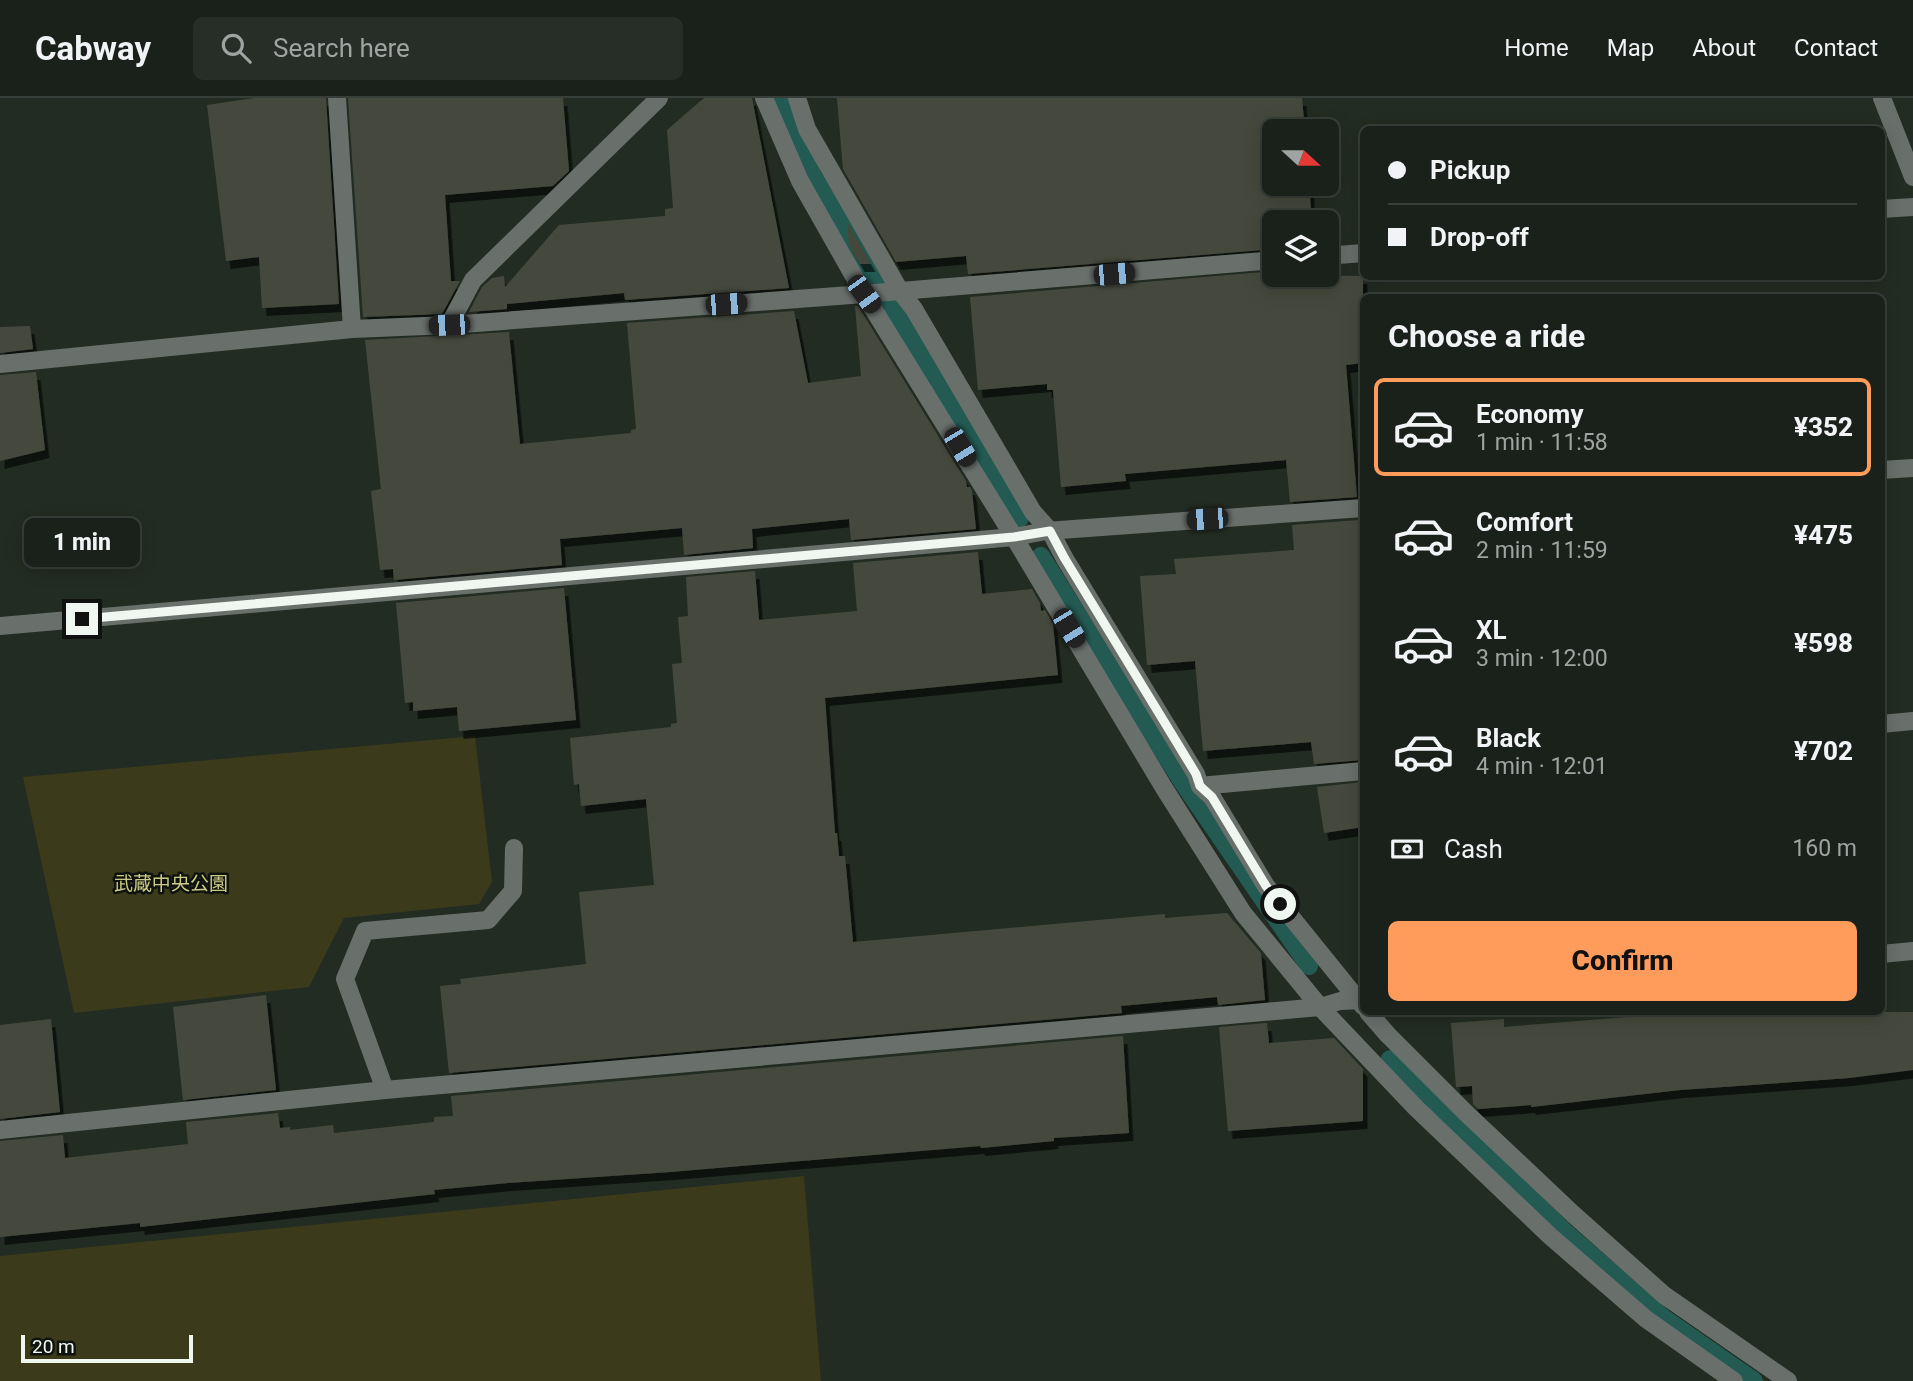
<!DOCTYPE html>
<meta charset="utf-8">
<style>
body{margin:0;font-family:Roboto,"Noto Sans JP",sans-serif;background:#272e27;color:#f1f3f6;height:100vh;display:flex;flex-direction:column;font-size:26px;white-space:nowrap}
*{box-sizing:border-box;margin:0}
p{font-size:23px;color:#9fa3a2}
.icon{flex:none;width:38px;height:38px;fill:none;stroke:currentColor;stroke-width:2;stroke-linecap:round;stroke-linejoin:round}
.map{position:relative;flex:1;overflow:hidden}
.panel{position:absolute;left:1360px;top:196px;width:525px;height:721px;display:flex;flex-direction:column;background:#1a211a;border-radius:10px;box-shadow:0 4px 18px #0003,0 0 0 2px #383e39}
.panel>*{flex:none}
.guide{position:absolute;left:1360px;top:28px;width:525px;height:154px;border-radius:10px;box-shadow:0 4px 18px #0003,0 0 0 2px #383e39;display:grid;align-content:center;height:154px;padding:0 28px;background:#1a211a}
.needle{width:46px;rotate:111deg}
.buttons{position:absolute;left:1262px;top:21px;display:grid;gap:14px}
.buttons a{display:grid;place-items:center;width:77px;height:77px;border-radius:10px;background:#1a211a;box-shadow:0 4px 18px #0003,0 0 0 2px #383e39;font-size:35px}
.scale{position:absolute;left:21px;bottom:18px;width:172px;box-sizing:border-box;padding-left:7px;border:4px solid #f0f6f0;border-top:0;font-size:19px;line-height:24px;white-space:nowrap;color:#f0f6f0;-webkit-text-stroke:5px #0f130f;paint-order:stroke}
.end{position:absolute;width:32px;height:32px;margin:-16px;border:9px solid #f0f6f0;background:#111;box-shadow:0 0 0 4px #111}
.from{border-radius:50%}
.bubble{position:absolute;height:49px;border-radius:10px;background:#1a211a;box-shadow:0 4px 18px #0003,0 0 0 2px #383e39;font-size:23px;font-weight:800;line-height:49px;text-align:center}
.car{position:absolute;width:21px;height:42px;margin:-21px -10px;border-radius:9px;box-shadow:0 0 5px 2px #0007;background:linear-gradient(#222 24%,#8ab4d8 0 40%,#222 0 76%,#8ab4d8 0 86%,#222 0)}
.guide b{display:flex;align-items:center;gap:24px;height:66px;font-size:26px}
.guide b+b{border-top:2px solid #383e39}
.guide i{width:18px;height:18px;background:#f1f3f6}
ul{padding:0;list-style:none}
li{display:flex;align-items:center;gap:21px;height:98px;margin:0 14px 10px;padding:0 14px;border:4px solid transparent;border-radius:10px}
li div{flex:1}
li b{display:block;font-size:26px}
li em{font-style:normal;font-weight:800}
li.active{border-color:#ff9b5b}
li>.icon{width:63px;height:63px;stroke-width:1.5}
h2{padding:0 28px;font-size:32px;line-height:84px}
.pay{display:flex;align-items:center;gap:18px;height:77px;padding:0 28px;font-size:26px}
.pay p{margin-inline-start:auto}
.action{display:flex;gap:14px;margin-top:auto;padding:14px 28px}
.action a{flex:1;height:80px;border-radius:10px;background:#ff9b5b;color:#111;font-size:28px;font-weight:800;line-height:80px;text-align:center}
header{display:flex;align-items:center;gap:42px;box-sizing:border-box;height:98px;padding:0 35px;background:#1a211a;border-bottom:2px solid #383e39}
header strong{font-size:33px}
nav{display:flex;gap:38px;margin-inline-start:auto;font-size:24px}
.search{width:490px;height:63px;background:#272e27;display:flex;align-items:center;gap:18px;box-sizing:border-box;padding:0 24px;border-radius:10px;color:#9fa3a2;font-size:26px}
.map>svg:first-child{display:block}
.green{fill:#3b3a1b}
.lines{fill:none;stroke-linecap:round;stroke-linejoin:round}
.stream{stroke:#235b53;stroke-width:18}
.building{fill:#454a3e;filter:url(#shadow)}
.service{stroke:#69706c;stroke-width:18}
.minor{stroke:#69706c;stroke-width:18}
.tertiary{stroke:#69706c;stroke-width:18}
.route{stroke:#f0f6f0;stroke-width:9}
.labels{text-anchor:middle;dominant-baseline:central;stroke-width:5;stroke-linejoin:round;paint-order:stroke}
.park-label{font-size:19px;fill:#cbca84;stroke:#0f130f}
</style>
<header>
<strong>Cabway</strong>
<div class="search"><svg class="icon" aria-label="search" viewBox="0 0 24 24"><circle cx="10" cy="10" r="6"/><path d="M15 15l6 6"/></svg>Search here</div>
<nav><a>Home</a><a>Map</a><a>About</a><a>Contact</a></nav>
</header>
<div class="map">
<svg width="1913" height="1283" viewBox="0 0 1913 1283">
<defs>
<filter id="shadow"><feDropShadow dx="4.5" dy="8" stdDeviation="0" flood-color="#0009"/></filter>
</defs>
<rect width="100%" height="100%" fill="#232c23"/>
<path class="green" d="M 475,638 L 492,784 L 479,806 L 344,820 L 309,889 L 74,915 L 23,679 Z
M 804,1078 L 821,1283 L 0,1283 L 0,1158 Z"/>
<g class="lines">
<path class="stream" d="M 781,0 L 813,78 L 1020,420
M 1041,458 L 1183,685 L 1309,868
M 1390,961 L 1564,1133 L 1665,1221 L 1754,1283"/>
</g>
<path class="building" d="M 254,0 L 326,0 L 339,206 L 262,210 L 259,159 L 226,163 L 207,7 Z
M 348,0 L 563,0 L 569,73 L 553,88 L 445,97 L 451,183 L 460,183 L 442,216 L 363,219 Z
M 704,0 L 752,0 L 789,190 L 625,202 L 624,195 L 507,206 L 507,211 L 469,214 L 482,189 L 492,180 L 504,178 L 505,189 L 559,127 L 665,118 L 665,111 L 673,110 L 667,32 Z
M 837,0 L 1302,0 L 1305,33 L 1274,33 L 1274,86 L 1309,86 L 1312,124 L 1274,124 L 1274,151 L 968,176 L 966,158 L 896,164 L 843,71 Z
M 847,124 L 871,166 L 860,166 L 849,147 Z
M 1274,173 L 1274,177 L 1363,178 L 1363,265 L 1346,267 L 1357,399 L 1290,404 L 1286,362 L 1125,376 L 1126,383 L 1061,389 L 1053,292 L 1047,292 L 1047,286 L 978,292 L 970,199 Z
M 855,208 L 858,208 L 966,383 L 967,389 L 970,389 L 972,393 L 976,431 L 851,442 L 849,421 L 752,431 L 753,450 L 684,457 L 682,430 L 560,441 L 562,467 L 394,482 L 393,471 L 380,472 L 371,393 L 381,391 L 365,242 L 509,234 L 520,346 L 631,335 L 631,332 L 636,331 L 627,225 L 794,213 L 808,285 L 861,278 Z
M 30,228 L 33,251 L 0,255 L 0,229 Z
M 36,274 L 45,352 L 0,363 L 0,277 Z
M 1359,422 L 1360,432 L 1363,432 L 1363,662 L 1314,666 L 1311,644 L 1203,653 L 1195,563 L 1147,567 L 1140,478 L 1176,476 L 1174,461 L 1294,452 L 1292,427 Z
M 978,454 L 982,496 L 1032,491 L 1040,505 L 1041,513 L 1045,512 L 1053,526 L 1058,577 L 825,600 L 835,735 L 837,735 L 839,758 L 845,758 L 853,844 L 1165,816 L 1165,820 L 1227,815 L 1261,855 L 1265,902 L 1218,907 L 1217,899 L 1121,908 L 1122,915 L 449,975 L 440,888 L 461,886 L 460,881 L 586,866 L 579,794 L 654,787 L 646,701 L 581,708 L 579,686 L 574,687 L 570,640 L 671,629 L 671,626 L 677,625 L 672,566 L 682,565 L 678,519 L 688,518 L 686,479 L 755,473 L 759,522 L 857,513 L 853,465 Z
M 564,490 L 576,622 L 459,633 L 457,609 L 413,613 L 413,604 L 405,605 L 396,505 Z
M 1363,684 L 1363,729 L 1324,735 L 1317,689 Z
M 266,897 L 276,992 L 183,1002 L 173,909 Z
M 1639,914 L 1913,914 L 1913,972 L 1849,980 L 1680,992 L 1531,1009 L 1531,1007 L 1478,1011 L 1473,1006 L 1472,988 L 1456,989 L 1451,925 L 1504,921 L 1504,929 L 1640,918 Z
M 51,921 L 60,1014 L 0,1021 L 0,927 Z
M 1267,925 L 1269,945 L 1334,940 L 1363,971 L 1363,1023 L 1228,1033 L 1219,929 Z
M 1123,938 L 1129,1035 L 1054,1040 L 1054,1043 L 981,1050 L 980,1048 L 670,1074 L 508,1085 L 434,1092 L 435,1096 L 140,1129 L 140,1125 L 0,1139 L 0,1043 L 63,1037 L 65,1060 L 188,1046 L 186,1024 L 278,1015 L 280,1030 L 290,1029 L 290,1032 L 333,1027 L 334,1035 L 434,1024 L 434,1019 L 453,1018 L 451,998 Z"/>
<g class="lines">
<path class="service" d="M 764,0 L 800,83 L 864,196 L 1014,439 L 1164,690 L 1243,815 L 1320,909 L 1416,1010 L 1550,1138 L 1646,1221 L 1734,1283
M 797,0 L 807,31 L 900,193 L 914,211 L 1033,414 L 1050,433 L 1065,461 L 1196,676 L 1200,688 L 1212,699 L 1266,788 L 1363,908
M 1368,914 L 1388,937 L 1466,1015 L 1573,1116 L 1664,1197 L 1788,1283
M 385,992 L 345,881 L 365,833 L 488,822 L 513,793 L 514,750"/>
<path class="minor" d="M 337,0 L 352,231
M 1881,111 L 1913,109
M 1326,158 L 1363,155
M 449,227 L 473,182 L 659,0
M 0,266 L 352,231 L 449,227 L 864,196 L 1274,162
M 1881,372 L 1913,370
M 0,528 L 1014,439 L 1046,433 L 1363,410
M 1881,626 L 1913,623
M 1200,688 L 1363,673
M 1881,856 L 1913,853
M 0,1032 L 385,992 L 1320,909 L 1340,903 L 1363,902"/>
<path class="tertiary" d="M 1882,0 L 1913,79"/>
</g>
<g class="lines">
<path class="route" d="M 82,521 L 1014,439 L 1050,433 L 1065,461 L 1196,676 L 1200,688 L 1212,699 L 1266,788 L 1280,806"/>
</g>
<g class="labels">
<g class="park-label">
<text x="171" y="785">武蔵中央公園</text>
</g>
</g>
</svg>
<div class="buttons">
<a><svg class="needle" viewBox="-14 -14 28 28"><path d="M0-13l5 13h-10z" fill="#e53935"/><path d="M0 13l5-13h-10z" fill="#9fa3a2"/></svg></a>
<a><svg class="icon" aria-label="layers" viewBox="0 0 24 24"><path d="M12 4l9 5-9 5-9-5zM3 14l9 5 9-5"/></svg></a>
</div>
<div class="scale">20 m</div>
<i class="end from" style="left:1280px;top:806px"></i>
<i class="end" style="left:82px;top:521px"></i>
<div class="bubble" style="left:24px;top:420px;width:116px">1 min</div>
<i class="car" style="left:1114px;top:176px;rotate:85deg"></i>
<i class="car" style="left:864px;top:196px;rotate:144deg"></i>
<i class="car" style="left:726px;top:206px;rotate:86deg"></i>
<i class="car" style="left:449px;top:227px;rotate:268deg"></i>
<i class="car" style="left:960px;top:349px;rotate:149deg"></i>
<i class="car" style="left:1207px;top:421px;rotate:266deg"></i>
<i class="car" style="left:1069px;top:530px;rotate:149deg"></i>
<div class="guide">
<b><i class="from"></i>Pickup</b>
<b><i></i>Drop-off</b>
</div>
<section class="panel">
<h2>Choose a ride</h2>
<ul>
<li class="active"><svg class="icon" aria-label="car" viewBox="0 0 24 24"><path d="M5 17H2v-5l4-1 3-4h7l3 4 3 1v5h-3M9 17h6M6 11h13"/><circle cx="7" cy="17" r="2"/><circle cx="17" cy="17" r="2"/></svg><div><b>Economy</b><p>1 min · 11:58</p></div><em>¥352</em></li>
<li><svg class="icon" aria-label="car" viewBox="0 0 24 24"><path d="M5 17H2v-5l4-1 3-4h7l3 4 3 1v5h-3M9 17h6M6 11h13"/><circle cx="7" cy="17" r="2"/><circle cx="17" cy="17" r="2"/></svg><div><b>Comfort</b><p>2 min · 11:59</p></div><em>¥475</em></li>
<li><svg class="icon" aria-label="car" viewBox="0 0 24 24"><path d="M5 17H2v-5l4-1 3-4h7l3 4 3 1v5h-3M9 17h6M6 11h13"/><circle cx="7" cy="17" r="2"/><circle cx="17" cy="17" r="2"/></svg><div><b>XL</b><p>3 min · 12:00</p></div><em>¥598</em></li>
<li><svg class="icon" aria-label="car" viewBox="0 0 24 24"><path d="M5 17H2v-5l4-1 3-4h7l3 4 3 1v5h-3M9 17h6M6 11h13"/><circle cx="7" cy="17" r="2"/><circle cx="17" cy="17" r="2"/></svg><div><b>Black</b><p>4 min · 12:01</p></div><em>¥702</em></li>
</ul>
<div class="pay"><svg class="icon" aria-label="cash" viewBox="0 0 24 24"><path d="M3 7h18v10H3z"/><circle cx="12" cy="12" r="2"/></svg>Cash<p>160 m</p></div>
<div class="action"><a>Confirm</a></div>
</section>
</div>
